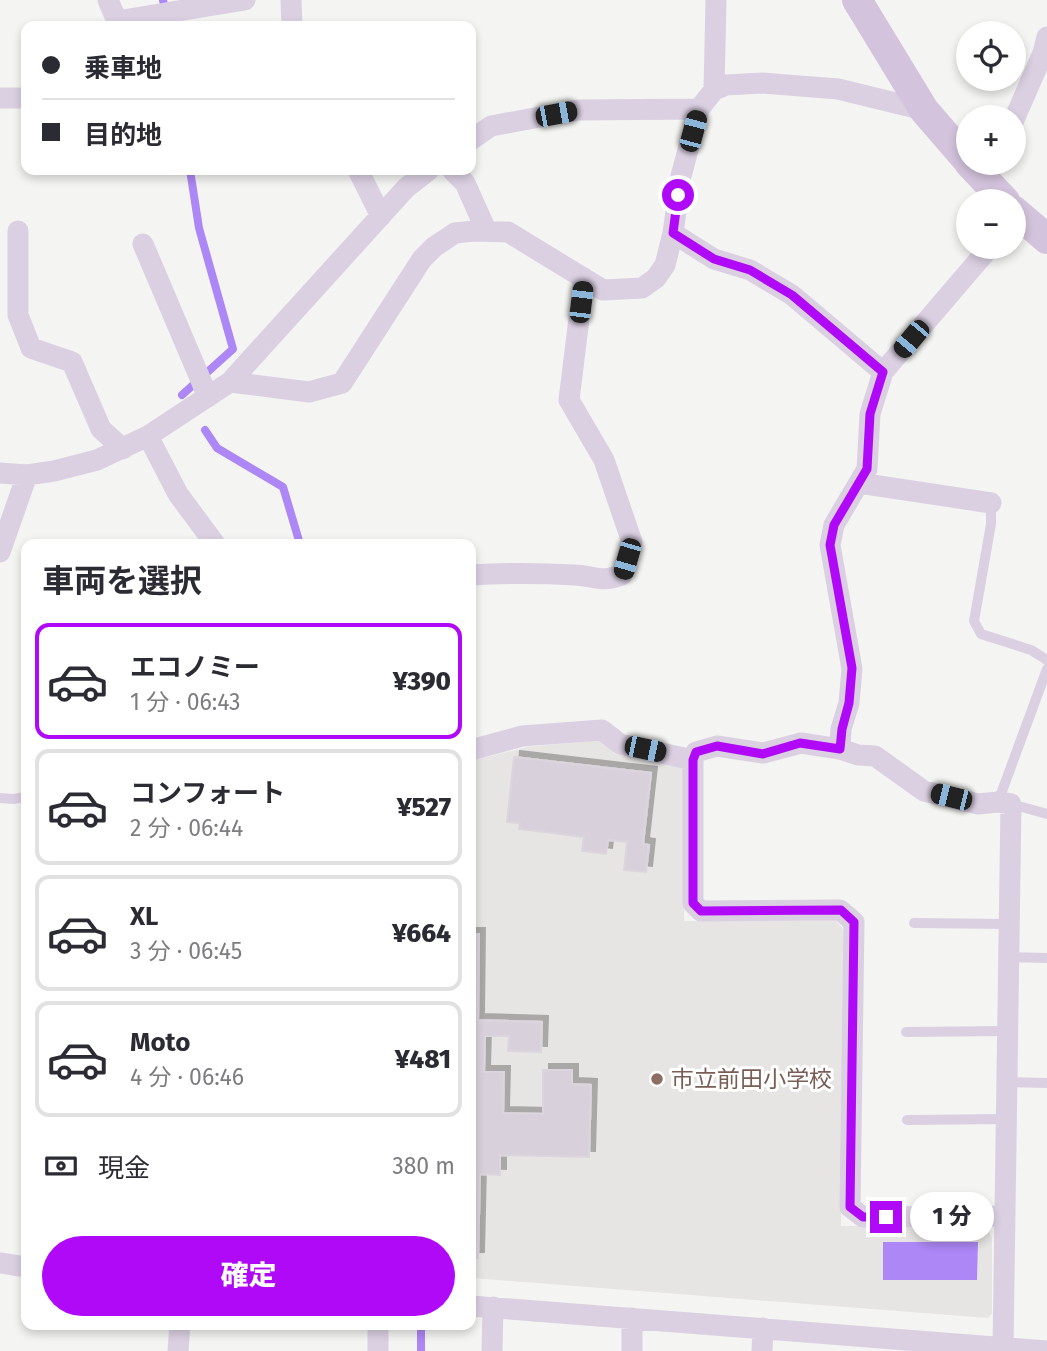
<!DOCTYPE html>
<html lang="ja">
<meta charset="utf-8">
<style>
body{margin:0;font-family:"Fira Sans","Noto Sans JP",sans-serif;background:#f2f2f3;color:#2b2b33;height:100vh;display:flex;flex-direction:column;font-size:26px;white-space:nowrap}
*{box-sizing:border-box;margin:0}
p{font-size:23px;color:#7c7c81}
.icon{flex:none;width:38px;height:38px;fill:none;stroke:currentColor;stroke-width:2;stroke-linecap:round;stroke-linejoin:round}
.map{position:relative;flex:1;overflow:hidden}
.details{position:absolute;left:21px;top:539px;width:455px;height:791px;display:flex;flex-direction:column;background:#fff;border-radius:14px;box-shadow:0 4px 10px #0003}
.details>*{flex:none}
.guide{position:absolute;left:21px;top:21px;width:455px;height:154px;border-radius:14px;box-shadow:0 4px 10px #0003;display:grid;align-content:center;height:154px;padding:0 21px;background:#fff}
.fabs{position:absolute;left:956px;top:21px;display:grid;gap:14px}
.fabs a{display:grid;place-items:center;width:70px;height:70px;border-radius:50%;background:#fff;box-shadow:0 4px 10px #0003;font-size:35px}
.end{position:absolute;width:32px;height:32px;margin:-16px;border:9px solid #b009f7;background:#fff;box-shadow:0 0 0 4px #fff}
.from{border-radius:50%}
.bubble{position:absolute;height:49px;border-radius:24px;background:#fff;box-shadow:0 4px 10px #0003;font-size:23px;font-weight:800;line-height:49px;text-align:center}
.car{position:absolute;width:21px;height:42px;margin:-21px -10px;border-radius:9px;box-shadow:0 0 5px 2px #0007;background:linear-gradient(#222 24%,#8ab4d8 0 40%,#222 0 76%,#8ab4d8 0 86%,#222 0)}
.guide b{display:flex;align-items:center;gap:24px;height:66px;font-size:26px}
.guide b+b{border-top:2px solid #e1e1e2}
.guide i{width:18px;height:18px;background:#2b2b33}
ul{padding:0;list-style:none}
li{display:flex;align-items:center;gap:21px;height:116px;margin:0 14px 10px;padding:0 7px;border:4px solid #e1e1e2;border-radius:14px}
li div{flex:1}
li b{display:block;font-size:26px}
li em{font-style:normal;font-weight:800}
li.on{border-color:#b009f7}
li>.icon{width:63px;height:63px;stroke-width:1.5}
h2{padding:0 21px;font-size:32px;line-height:84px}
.pay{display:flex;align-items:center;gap:18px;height:77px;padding:0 21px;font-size:26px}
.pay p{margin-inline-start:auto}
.primary-button{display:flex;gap:14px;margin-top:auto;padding:14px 21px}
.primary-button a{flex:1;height:80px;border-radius:42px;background:#b009f7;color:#fff;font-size:28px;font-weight:800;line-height:80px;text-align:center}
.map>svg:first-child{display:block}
.education{fill:#e6e5e4}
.water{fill:#ad87f5}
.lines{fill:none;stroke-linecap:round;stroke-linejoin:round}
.stream{stroke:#ad87f5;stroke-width:8}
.building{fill:#d8d1db;stroke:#dcd5de;stroke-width:2;filter:url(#shadow)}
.lane{stroke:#dbd0e2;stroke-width:10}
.street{stroke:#dbd0e2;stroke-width:21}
.secondary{stroke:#d3c3dc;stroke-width:30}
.route{stroke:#b009f7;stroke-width:9}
.education-dot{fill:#8d6e63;stroke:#fff;stroke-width:2.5}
.labels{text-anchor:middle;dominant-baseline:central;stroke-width:6;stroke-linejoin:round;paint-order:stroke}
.education-label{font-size:23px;fill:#785e54;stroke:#fff;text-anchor:start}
</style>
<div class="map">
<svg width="1047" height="1351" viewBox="0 0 1047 1351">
<defs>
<filter id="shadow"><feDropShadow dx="6" dy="-6" stdDeviation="0" flood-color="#0004"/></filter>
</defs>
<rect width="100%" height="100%" fill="#f4f4f2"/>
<path class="education" d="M 600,740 L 615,754 L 686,767 L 684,921 L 836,921 L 845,931 L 841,1226 L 984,1226 L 992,1237 L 992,1314 L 988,1318 L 471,1278 L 471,761 L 527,747 Z"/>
<path class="water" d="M 883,1242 L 978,1242 L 977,1280 L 883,1280 Z"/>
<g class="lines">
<path class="stream" d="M 163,0 L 168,26
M 182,395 L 233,349 L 199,228 L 190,170
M 205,430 L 217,448 L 283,487 L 300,544
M 421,1351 L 421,1325"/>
</g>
<path class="building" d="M 514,757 L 651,773 L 643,844 L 649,845 L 646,872 L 624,870 L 627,842 L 608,840 L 606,854 L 582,851 L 584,837 L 519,829 L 520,823 L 507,822 Z
M 471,934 L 479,934 L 478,1020 L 542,1022 L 541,1052 L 508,1051 L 509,1036 L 485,1036 L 484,1072 L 504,1072 L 503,1113 L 543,1114 L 543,1070 L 572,1070 L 572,1084 L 591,1085 L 589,1157 L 500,1155 L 500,1175 L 480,1174 L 478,1258 L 471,1258 Z"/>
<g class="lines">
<path class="lane" d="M 991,503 L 991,524 L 974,621 L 981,634 L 1031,650 L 1047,660
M 0,798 L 13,799 L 26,797
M 998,802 L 1047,669
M 1011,804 L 1047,814
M 914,923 L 1009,924
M 1008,957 L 1047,958
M 906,1032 L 1007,1031
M 1007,1082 L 1047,1083
M 907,1120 L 1006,1119"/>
<path class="street" d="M 108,0 L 117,21 L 245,0
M 291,0 L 292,26
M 714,90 L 716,0
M 0,98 L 26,98
M 1013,122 L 1043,53 L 1047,37
M 471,140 L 491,126 L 578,110 L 699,109 L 714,90 L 726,85 L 762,83 L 838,89 L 924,110
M 358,170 L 381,216
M 452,170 L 465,183 L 486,230
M 18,231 L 18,315 L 31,348 L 72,362 L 101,429 L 123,449
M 673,233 L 714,259 L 750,270 L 792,295 L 883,372
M 143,244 L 208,397
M 230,382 L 309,392 L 342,383 L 422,259 L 434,247 L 455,233 L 474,231 L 508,232 L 603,290 L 642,288 L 656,278 L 665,265 L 673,233 L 681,176 L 699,109
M 148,436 L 178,494 L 215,544
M 0,473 L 27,475 L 54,471 L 97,460 L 148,436 L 230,382 L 406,188 L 429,170
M 859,483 L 991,503
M 0,552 L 27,475
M 471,575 C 505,573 540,573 575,575 C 596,576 599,583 622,575 L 632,542 L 604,460 L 569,400 L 584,278
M 840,749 L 841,729 L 849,703 L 852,669 L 830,545 L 834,525 L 867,469 L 870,414 L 883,372 L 990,247
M 471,750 L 522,736 L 602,730 L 620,744 L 693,760 L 696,752 L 717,746 L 763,753 L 801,743 L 840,749 L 858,755 L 875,756 L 924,791 L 978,804 L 998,802 L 1011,804 L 1003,1347
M 693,760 L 693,903 L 701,911 L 840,910 L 854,922 L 850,1207 L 863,1217 L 1005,1216
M 0,1263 L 26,1267
M 471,1306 L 1047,1351
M 178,1351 L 180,1325
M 378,1351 L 378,1325
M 492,1351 L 493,1307
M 632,1351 L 632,1318
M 762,1351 L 763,1328"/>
<path class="secondary" d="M 857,0 L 924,110 L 968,161
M 969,163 L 1005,201
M 1013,210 L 1047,239"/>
</g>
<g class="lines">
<path class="route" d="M 678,195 L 673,233 L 714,259 L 750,270 L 792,295 L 883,372 L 870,414 L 867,469 L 834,525 L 830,545 L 852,668 L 849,703 L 842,729 L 840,749 L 800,743 L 763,754 L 717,746 L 696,752 L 693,760 L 693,903 L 701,911 L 841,910 L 854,922 L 850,1207 L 863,1217 L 886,1217"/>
</g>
<circle class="education-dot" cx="657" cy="1079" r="7"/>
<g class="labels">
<g class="education-label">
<text x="671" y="1079">市立前田小学校</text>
</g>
</g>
</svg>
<div class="fabs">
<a><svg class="icon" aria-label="locate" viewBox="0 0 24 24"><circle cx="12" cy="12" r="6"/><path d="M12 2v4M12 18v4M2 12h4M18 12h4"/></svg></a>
<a>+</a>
<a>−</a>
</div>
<i class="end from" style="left:678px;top:195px"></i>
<i class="end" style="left:886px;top:1217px"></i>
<div class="bubble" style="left:910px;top:1192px;width:84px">1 分</div>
<i class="car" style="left:556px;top:114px;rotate:79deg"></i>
<i class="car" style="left:693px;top:131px;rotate:15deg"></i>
<i class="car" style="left:581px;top:302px;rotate:7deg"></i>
<i class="car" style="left:911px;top:339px;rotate:220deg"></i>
<i class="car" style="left:627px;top:559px;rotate:196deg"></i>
<i class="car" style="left:645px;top:749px;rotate:102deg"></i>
<i class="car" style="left:951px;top:797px;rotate:284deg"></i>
<div class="guide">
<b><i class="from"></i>乗車地</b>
<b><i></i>目的地</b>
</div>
<section class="details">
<h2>車両を選択</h2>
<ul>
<li class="on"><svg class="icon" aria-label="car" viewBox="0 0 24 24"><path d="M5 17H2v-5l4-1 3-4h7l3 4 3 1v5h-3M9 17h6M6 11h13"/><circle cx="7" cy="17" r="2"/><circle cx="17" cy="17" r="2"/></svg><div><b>エコノミー</b><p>1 分 · 06:43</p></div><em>¥390</em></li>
<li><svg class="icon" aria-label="car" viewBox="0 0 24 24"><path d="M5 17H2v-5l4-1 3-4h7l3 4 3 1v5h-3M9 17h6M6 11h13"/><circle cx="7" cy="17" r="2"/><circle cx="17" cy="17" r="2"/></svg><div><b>コンフォート</b><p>2 分 · 06:44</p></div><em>¥527</em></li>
<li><svg class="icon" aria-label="car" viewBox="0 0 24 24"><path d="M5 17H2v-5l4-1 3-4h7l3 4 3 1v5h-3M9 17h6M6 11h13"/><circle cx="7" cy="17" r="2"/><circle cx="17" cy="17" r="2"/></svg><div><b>XL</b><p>3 分 · 06:45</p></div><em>¥664</em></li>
<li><svg class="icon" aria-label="car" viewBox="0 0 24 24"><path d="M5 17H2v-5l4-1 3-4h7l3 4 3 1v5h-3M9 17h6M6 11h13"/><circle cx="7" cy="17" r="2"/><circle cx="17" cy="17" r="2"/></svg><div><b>Moto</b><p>4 分 · 06:46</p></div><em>¥481</em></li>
</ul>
<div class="pay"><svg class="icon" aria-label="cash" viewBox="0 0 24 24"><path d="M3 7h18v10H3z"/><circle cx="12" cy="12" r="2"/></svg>現金<p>380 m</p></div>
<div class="primary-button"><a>確定</a></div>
</section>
</div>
